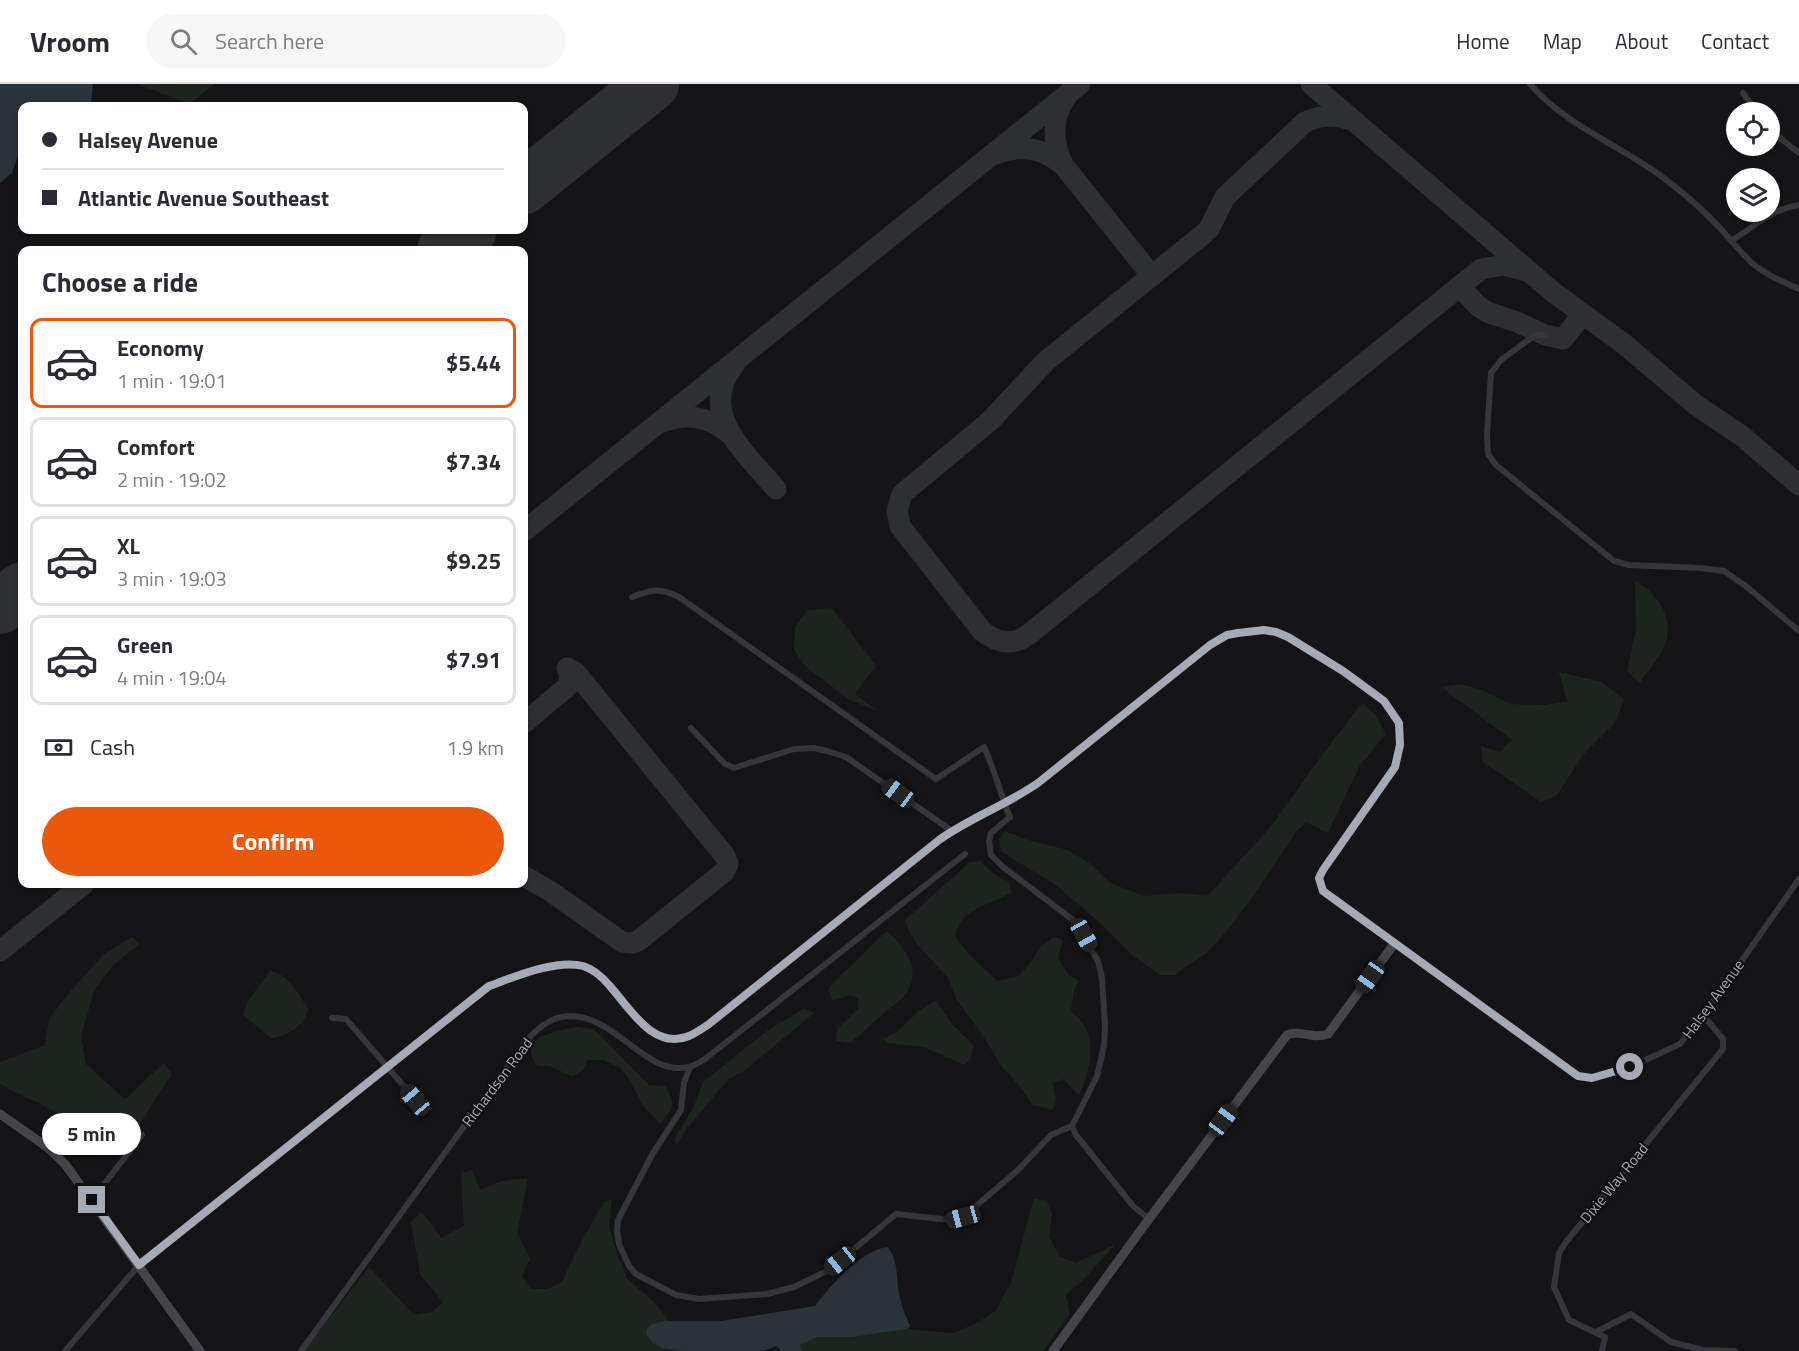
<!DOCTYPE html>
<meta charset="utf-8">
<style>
body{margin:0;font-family:"Titillium Web",sans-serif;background:#f7f7f7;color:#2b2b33;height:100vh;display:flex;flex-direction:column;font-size:22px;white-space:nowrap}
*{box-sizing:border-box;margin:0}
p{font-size:20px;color:#7c7c81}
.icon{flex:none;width:33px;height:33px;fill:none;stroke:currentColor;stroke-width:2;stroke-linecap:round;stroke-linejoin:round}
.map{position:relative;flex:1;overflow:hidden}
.panel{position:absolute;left:18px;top:162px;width:510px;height:642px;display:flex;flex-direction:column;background:#fff;border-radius:12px;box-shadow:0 2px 4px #0004}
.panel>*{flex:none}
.guide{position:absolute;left:18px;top:18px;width:510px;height:132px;border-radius:12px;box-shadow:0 2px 4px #0004;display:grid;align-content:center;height:132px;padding:0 24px;background:#fff}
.controls{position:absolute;left:1726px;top:18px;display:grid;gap:12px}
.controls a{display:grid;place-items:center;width:54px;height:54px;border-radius:50%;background:#fff;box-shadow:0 2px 4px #0004;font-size:30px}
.end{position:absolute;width:27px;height:27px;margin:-14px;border:8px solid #a6aab6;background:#111;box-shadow:0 0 0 3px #111}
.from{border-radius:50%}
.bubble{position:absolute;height:42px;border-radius:21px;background:#fff;box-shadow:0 2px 4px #0004;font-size:20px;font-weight:700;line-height:42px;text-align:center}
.car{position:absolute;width:18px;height:36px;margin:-18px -9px;border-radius:8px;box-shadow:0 0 4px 2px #0007;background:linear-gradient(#222 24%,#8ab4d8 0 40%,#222 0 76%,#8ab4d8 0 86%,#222 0)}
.guide b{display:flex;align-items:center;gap:21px;height:57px;font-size:22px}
.guide b+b{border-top:2px solid #e1e1e2}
.guide i{width:15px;height:15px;background:#2b2b33}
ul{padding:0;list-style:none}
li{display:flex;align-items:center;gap:18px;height:90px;margin:0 12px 9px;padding:0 12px;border:3px solid #e1e1e2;border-radius:12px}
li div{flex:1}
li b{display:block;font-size:22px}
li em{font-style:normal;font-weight:700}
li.active{border-color:#ea580c}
li>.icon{width:54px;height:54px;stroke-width:1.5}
h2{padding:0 24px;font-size:27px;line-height:72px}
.pay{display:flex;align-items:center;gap:15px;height:66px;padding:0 24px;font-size:22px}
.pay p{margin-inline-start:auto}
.primary-button{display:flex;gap:12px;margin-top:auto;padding:12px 24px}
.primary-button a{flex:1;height:69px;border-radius:36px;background:#ea580c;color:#fff;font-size:24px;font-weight:700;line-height:69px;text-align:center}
header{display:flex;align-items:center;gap:36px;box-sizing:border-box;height:84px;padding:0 30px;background:#fff;border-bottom:2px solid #e1e1e2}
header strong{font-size:28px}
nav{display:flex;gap:33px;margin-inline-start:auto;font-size:21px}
.search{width:420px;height:54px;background:#f7f7f7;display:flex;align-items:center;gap:15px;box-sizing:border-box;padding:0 21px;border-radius:33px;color:#7c7c81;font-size:22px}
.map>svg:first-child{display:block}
.green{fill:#1c241d}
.water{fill:#2a323a}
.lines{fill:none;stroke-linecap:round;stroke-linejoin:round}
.taxiway{stroke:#2e2f33;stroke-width:21}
.runway{stroke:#2e2f33;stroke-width:54}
.street{stroke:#35363b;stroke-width:6}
.secondary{stroke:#43454b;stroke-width:9}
.route{stroke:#a6aab6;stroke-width:8}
.labels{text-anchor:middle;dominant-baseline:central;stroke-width:4.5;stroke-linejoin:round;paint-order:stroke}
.street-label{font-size:15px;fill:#a6aab6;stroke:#0f0f11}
</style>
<header>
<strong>Vroom</strong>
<div class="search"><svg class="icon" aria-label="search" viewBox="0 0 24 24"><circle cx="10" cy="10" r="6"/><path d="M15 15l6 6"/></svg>Search here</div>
<nav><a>Home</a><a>Map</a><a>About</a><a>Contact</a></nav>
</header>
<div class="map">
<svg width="1799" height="1267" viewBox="0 0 1799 1267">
<rect width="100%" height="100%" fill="#141416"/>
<path class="green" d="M 137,0 L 215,0 L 189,20 Z
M 1635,497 C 1658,509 1676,536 1664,563 C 1658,576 1647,587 1640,599 L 1627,587 L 1636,545 Z
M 832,524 L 876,582 L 855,610 L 878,627 L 850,616 L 806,583 L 794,566 L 795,543 L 808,526 Z
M 1559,588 L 1602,598 L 1624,615 L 1615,639 L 1583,671 L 1557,711 L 1541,718 L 1483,678 L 1481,662 L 1500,668 L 1512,656 L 1441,603 L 1461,600 L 1481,606 L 1511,620 L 1545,621 L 1567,617 Z
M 1362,619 L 1375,630 L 1386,650 L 1360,681 L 1328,749 L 1306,738 L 1295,749 C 1268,789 1243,832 1209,866 C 1200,875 1185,882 1175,891 L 1160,891 L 1132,871 L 1099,838 L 1057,802 L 1001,767 L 999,755 L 1005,747 L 1028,756 L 1068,766 L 1091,780 L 1110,799 L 1144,812 L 1180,809 L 1207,812 L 1269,745 L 1319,675 Z
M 980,777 L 994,790 L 1009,798 L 1011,808 C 990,822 961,823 955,852 L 968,869 L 997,897 L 1018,892 L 1030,880 L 1040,864 L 1054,852 L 1063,857 L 1058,874 L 1069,891 L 1079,897 L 1074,907 L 1071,926 C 1076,932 1083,939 1086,945 C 1096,966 1087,993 1079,1012 L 1063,995 L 1053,1000 L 1056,1015 L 1053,1026 L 1033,1021 L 1021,1004 L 1003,984 L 983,952 L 957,916 L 948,894 L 916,859 L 904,837 L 970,778 Z
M 887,847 C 904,863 922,884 907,908 C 901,918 890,923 882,931 C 872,940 861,950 850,959 L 836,957 L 837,945 L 858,925 L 858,915 L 850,911 L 833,917 L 828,906 L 835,897 Z
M 132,853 L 140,860 L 113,881 L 94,907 L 81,952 L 86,980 L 125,1015 L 164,979 L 172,990 L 136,1046 L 105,1066 C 80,1060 77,1043 58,1030 C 40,1018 19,1011 0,1000 L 0,978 L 45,961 L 49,935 L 68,910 L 104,870 Z
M 270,887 C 288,889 298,910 308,924 C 306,941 287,953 271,954 L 243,931 L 247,918 Z
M 935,916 L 953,941 L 974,962 L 970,975 L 964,981 L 924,963 L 887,959 L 883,955 L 899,946 L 919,927 Z
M 803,925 L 814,929 L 744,987 L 729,995 L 687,1044 L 676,1062 L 675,1054 L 694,1022 L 703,998 L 768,946 Z
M 577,943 L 594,945 L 649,1001 L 665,1002 C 677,1021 673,1024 660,1040 L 642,1020 L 631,998 L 620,984 L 604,976 L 588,976 L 583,986 L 573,992 C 558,988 554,980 538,982 C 514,954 558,946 577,943 Z
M 472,1086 L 480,1106 L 502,1097 L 528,1094 L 517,1149 L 530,1175 L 522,1193 L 531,1205 L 548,1205 L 562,1197 L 585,1151 L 604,1118 L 612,1115 L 609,1140 L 617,1170 L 628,1196 L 654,1218 L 669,1237 L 666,1237 L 676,1265 L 682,1267 L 304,1267 L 369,1183 L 414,1231 L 432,1228 L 443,1218 L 420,1190 L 411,1138 L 422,1128 L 441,1154 L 464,1142 L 461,1089 Z
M 1034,1114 L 1046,1117 L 1052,1129 L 1049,1153 L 1060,1173 L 1076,1179 L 1116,1160 L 1085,1194 L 1066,1211 L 1070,1230 L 1043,1267 L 802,1267 L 800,1261 L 817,1252 L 853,1253 L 907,1245 L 953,1249 L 977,1239 L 995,1227 L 1011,1199 Z"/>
<path class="water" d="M 0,0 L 93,0 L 91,22 L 22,22 L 22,70 L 19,68 L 12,89 L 0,99 Z
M 887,1163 C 900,1176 895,1197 900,1214 C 902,1224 906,1233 910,1242 L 907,1245 L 853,1253 L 817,1253 L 800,1261 L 802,1267 L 781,1267 L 777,1262 L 762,1267 L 682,1267 L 662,1264 L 653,1259 L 646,1250 L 647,1245 L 652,1240 L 666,1237 L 721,1237 L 815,1222 C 831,1201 859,1168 887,1163 Z"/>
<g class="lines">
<path class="taxiway" d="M 1311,0 L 1553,208 L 1624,260 L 1696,321 L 1742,352 L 1799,401
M 1067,12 C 1051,33 1052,60 1064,82 L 1152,192
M 1356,38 C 1338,31 1323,30 1305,38 L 1225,113 L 1209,145 L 1200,153 L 1046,277 L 990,337 L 902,410 L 897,427 L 900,442 L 982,547 C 997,559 1012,562 1028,551 L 1481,185 L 1504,181 L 1530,188
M 996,70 C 1021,60 1044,64 1064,82
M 1459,202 L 1478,222 L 1487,228 L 1517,238 L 1545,251 L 1563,255 L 1583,230
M 734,281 C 696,329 747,370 776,405
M 662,338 C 687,329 709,332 730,350
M 524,447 L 1080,0
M 524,639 L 568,602 L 570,592 L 567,584 L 576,589 L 725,772 L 728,780 L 724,788 L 638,857 L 632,859 L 622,858 L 550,807 L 524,792
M 0,867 L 84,800"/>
<path class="runway" d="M 524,103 L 652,0
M 444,166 L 470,146
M 0,523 L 22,505"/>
<path class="street" d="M 1530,0 C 1566,42 1622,62 1665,95 C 1685,110 1703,126 1720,144 C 1730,155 1740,168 1751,178 C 1764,190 1783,198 1799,205
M 1743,9 L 1757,28
M 1770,46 L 1799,69
M 1731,157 C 1756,142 1770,125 1799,121
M 1545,251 L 1535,251 L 1501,276 L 1491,289 L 1487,350 L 1488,370 L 1496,381 L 1614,477 L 1629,481 L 1701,484 L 1724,487 L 1747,503 L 1799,547
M 632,513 C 652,506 659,503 679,513 L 936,695 L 984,663 C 995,686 1000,710 1010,733 L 991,749 L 989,757 L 991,771 L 1003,783 L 1073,836 L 1098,877 L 1102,894 L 1105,941 L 1104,962 L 1097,992 L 1072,1042 L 1051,1051 L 1018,1086 L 963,1133 L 950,1136 L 896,1130 L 829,1186 L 794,1203 L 767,1210 L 699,1215 L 676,1211 L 636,1190 L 629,1182 L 619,1160 L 617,1147 L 618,1136 L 653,1069 L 681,1026 L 684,999 L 690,983
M 691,644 L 725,680 L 734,684 L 794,665 L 814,664 L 827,667 L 846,673 L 952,747
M 332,934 L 346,935 L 415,1015
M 1072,1042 L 1076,1051 L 1133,1122 L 1149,1135
M 92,1116 L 142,1051
M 1596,1248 L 1631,1230 L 1671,1258 L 1703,1266 L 1735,1267
M 65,1267 L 139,1181 L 489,902 C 514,893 556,875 583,882 C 593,885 603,894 609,901 C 629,923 653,967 689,952 C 696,949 703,944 709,940 L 952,747 L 977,732 L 1014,716 L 1038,699 L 1210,561 L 1227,551 L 1238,549 L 1264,546 L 1276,548 L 1288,553 L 1343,587 L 1384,617 L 1399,639 L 1400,661 L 1395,683 L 1323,786 L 1319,794 L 1322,807 L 1578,992 L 1592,994 L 1630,983 L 1680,960 L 1722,905 L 1799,795
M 301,1267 L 521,964 C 533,948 548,933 569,932 C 618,932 645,993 689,983 C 694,982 700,978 705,975 L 965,770
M 1602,1267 L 1605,1253 L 1569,1236 L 1554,1203 L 1559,1169 L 1566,1158 L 1723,965 L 1723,955 L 1703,931"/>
<path class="secondary" d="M 0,1030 L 47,1063 L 65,1080 L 200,1267
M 1053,1267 L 1143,1143 L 1287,951 C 1302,945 1310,956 1328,950 L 1394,860"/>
</g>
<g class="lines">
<path class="route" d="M 92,1116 L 139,1181 L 489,902 C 514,893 556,875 583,882 C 593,885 603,894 609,901 C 629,923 653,967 689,952 C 696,949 703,944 709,940 L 939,756 C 970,734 1006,721 1038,699 L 1210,561 L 1227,551 L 1238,549 L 1264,546 L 1276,548 L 1288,553 L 1343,587 L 1384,617 L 1399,639 L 1400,661 L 1395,683 L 1323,786 L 1319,794 L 1323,807 L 1578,992 L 1592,994 L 1630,983"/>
</g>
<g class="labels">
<g class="street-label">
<text transform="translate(1713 915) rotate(-54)">Halsey Avenue</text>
<text transform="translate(497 998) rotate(-53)">Richardson Road</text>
<text transform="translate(1614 1099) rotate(-51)">Dixie Way Road</text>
</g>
</g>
</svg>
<div class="controls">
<a><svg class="icon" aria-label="locate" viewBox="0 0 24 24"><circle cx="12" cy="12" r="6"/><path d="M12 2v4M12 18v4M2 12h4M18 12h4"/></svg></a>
<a><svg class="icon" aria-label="layers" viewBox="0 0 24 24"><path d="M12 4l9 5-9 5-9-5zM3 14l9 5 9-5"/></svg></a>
</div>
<i class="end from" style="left:1630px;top:983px"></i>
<i class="end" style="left:92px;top:1116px"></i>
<div class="bubble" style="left:42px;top:1029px;width:99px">5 min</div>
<i class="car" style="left:898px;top:709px;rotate:306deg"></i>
<i class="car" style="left:1084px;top:851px;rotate:151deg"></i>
<i class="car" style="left:1370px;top:893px;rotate:215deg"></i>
<i class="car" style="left:415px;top:1016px;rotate:320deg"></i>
<i class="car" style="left:1223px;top:1036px;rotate:37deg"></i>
<i class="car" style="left:963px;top:1133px;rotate:255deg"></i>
<i class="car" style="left:840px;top:1177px;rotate:231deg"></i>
<div class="guide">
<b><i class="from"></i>Halsey Avenue</b>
<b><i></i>Atlantic Avenue Southeast</b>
</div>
<section class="panel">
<h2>Choose a ride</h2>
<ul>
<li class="active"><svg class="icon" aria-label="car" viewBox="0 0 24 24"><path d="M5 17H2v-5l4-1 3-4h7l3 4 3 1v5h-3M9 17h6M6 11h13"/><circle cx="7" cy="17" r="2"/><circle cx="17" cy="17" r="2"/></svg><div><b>Economy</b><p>1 min · 19:01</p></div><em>$5.44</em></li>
<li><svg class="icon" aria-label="car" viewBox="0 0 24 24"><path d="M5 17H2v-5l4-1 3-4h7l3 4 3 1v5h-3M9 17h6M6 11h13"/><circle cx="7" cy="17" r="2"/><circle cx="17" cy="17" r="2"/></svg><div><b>Comfort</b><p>2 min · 19:02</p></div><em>$7.34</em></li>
<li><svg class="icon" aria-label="car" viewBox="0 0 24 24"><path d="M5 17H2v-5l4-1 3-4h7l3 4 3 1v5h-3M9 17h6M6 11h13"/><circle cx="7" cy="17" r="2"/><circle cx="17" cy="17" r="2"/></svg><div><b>XL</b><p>3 min · 19:03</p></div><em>$9.25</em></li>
<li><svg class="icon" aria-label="car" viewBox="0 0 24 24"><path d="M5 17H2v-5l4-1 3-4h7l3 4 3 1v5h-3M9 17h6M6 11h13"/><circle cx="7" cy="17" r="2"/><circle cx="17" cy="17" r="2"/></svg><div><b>Green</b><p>4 min · 19:04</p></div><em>$7.91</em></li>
</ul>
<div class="pay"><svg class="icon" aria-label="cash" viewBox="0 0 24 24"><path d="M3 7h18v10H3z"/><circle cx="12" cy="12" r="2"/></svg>Cash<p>1.9 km</p></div>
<div class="primary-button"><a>Confirm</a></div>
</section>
</div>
